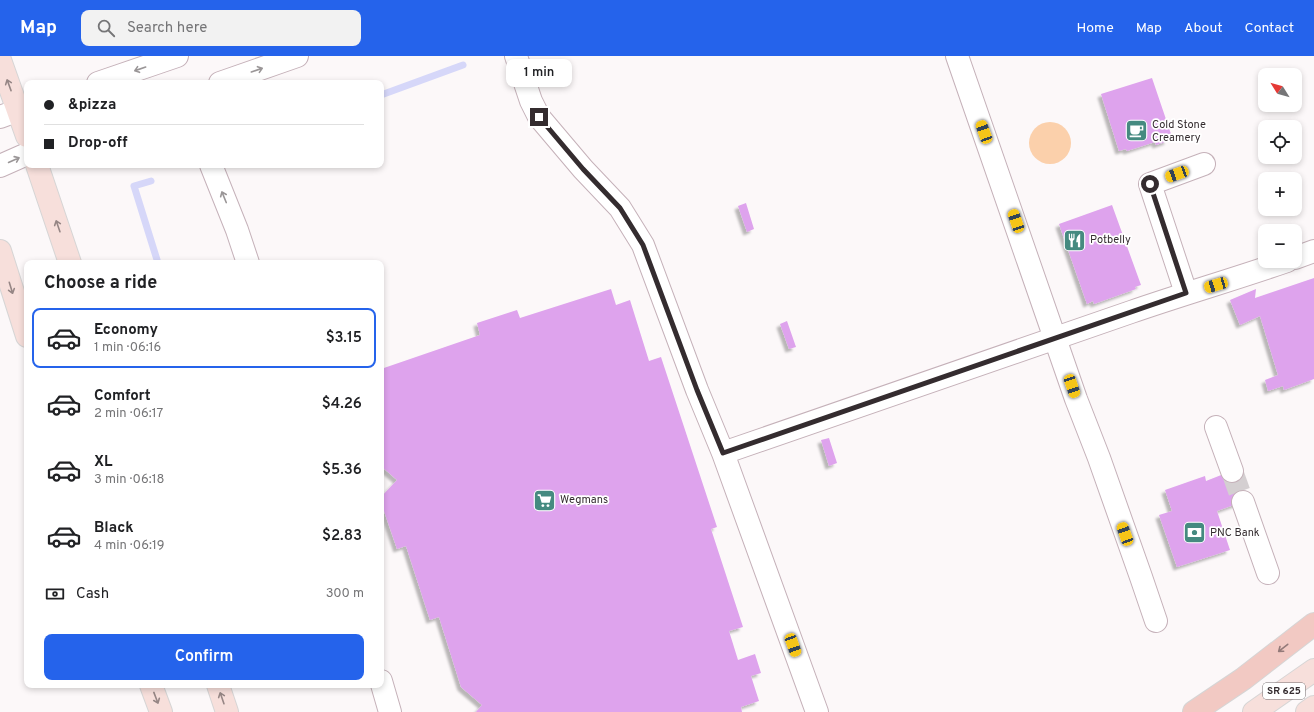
<!DOCTYPE html>
<meta charset="utf-8">
<style>
body{margin:0;font-family:Overpass,sans-serif;background:#f2f2f2;color:#202124;height:100vh;display:flex;flex-direction:column;font-size:15px;white-space:nowrap}
*{box-sizing:border-box;margin:0}
p{font-size:13px;color:#757577}
.icon{flex:none;width:22px;height:22px;fill:none;stroke:currentColor;stroke-width:2;stroke-linecap:round;stroke-linejoin:round}
.map{position:relative;flex:1;overflow:hidden}
.sheet{position:absolute;left:24px;top:204px;width:360px;height:428px;display:flex;flex-direction:column;background:#fff;border-radius:8px;box-shadow:0 2px 6px #0003}
.sheet>*{flex:none}
.guide{position:absolute;left:24px;top:24px;width:360px;height:88px;border-radius:8px;box-shadow:0 2px 6px #0003;display:grid;align-content:center;height:88px;padding:0 20px;background:#fff}
.needle{width:26px;rotate:307deg}
.buttons{position:absolute;left:1258px;top:12px;display:grid;gap:8px}
.buttons a{display:grid;place-items:center;width:44px;height:44px;border-radius:8px;background:#fff;box-shadow:0 2px 6px #0003;font-size:20px}
.end{position:absolute;width:18px;height:18px;margin:-9px;border:5px solid #342c2f;background:#fff;box-shadow:0 0 0 2px #fff}
.from{border-radius:50%}
.bubble{position:absolute;height:28px;border-radius:8px;background:#fff;box-shadow:0 2px 6px #0003;font-size:13px;font-weight:600;line-height:28px;text-align:center}
.car{position:absolute;width:12px;height:24px;margin:-12px -6px;border-radius:5px;box-shadow:0 0 3px 1px #0007;background:linear-gradient(#f5c518 24%,#345 0 40%,#f5c518 0 76%,#345 0 86%,#f5c518 0)}
.guide b{display:flex;align-items:center;gap:14px;height:38px;font-size:15px}
.guide b+b{border-top:1px solid #e0e0e0}
.guide i{width:10px;height:10px;background:#202124}
ul{padding:0;list-style:none}
li{display:flex;align-items:center;gap:12px;height:60px;margin:0 8px 6px;padding:0 12px;border:2px solid transparent;border-radius:8px}
li div{flex:1}
li b{display:block;font-size:15px}
li em{font-style:normal;font-weight:600}
li.on{border-color:#2563eb}
li>.icon{width:36px;height:36px;stroke-width:1.5}
h2{padding:0 20px;font-size:18px;line-height:48px}
.pay{display:flex;align-items:center;gap:10px;height:44px;padding:0 20px;font-size:15px}
.pay p{margin-inline-start:auto}
.primary-button{display:flex;gap:8px;margin-top:auto;padding:8px 20px}
.primary-button a{flex:1;height:46px;border-radius:8px;background:#2563eb;color:#fff;font-size:16px;font-weight:600;line-height:46px;text-align:center}
header{display:flex;align-items:center;gap:24px;box-sizing:border-box;height:56px;padding:0 20px;background:#2563eb;color:#fff}
header strong{font-size:19px}
nav{display:flex;gap:22px;margin-inline-start:auto;font-size:14px}
.search{width:280px;height:36px;background:#f2f2f2;display:flex;align-items:center;gap:10px;box-sizing:border-box;padding:0 14px;border-radius:8px;color:#757577;font-size:15px}
.map>svg:first-child{display:block}
.green{fill:#fbd0ab}
.lines{fill:none;stroke-linecap:round;stroke-linejoin:round}
.stream{stroke:#d6d7f9;stroke-width:7}
.building{fill:#dea3ed;filter:url(#shadow)}
.minor-tunnel{stroke:#d4cfd1;stroke-width:22;stroke-dasharray:22 11;stroke-linecap:butt}
.minor-casing{stroke:#c5b1b9;stroke-width:24}
.major-casing{stroke:#d6d5d5;stroke-width:24}
.highway-casing{stroke:#d6d5d5;stroke-width:24}
.minor{stroke:#fff;stroke-width:22}
.major{stroke:#f7dfdb;stroke-width:22}
.highway{stroke:#f2c9c3;stroke-width:22}
.oneway{stroke:#9a9697}
.oneway2{stroke:#968685}
.oneway3{stroke:#937a79}
.route{stroke:#342c2f;stroke-width:5}
.labels{text-anchor:middle;dominant-baseline:central;stroke-width:3.5;stroke-linejoin:round;paint-order:stroke}
.shield{fill:#fff;stroke:#716b6d;stroke-width:1}
.shield-label{font-size:10px;font-weight:bold;fill:#342c2f}
.poi-label{font-size:11px;fill:#342c2f;stroke:#fff;text-anchor:start}
</style>
<header>
<strong>Map</strong>
<div class="search"><svg class="icon" aria-label="search" viewBox="0 0 24 24"><circle cx="10" cy="10" r="6"/><path d="M15 15l6 6"/></svg>Search here</div>
<nav><a>Home</a><a>Map</a><a>About</a><a>Contact</a></nav>
</header>
<div class="map">
<svg width="1314" height="656" viewBox="0 0 1314 656">
<defs>
<filter id="shadow"><feDropShadow dx="-3.5" dy="3.5" stdDeviation="1" flood-color="#0004"/></filter>
</defs>
<rect width="100%" height="100%" fill="#fcf8f9"/>
<path class="green" d="M1029 87a21 21 0 1 1 42 0a21 21 0 1 1-42 0Z"/>
<g class="lines">
<path class="stream" d="M 381,39 L 463,9
M 151,125 L 134,130 L 158,207"/>
</g>
<path class="building" d="M 1152,22 L 1171,78 L 1166,80 L 1168,85 L 1156,89 L 1155,86 L 1127,95 L 1126,93 L 1119,95 L 1101,38 Z
M 746,147 L 754,173 L 747,176 L 738,150 Z
M 1112,149 L 1141,229 L 1135,231 L 1136,233 L 1094,248 L 1093,245 L 1087,248 L 1059,168 Z
M 1314,222 L 1314,323 L 1284,334 L 1283,330 L 1268,335 L 1265,324 L 1278,319 L 1260,260 L 1240,269 L 1230,244 L 1256,233 L 1255,242 Z
M 611,233 L 616,249 L 630,244 L 649,305 L 661,301 L 717,471 L 711,473 L 743,571 L 729,575 L 738,604 L 755,598 L 761,617 L 751,620 L 759,645 L 741,651 L 742,656 L 476,656 L 482,649 L 461,631 L 439,561 L 430,564 L 406,490 L 397,493 L 381,446 L 381,441 L 397,424 L 381,410 L 381,313 L 480,279 L 477,267 L 517,254 L 520,262 Z
M 787,265 L 796,291 L 789,293 L 780,268 Z
M 829,382 L 837,407 L 829,410 L 821,384 Z
M 1234,414 L 1245,445 L 1217,455 L 1230,494 L 1177,511 L 1159,459 L 1172,455 L 1165,434 L 1205,420 L 1206,425 Z"/>
<g class="lines">
<path class="minor-tunnel" d="M 1232,415 L 1243,446"/>
<defs>
<path id="minor" d="M 516,0 L 531,45 L 539,61 L 583,113 L 620,152 L 643,189 L 697,334 L 723,397 L 817,656
M 957,0 L 1076,343 L 1099,402 L 1141,521 L 1156,565
M 98,27 L 177,0
M 220,27 L 297,0
M 0,61 L 27,51
M 211,109 L 237,174 L 248,207
M 0,110 L 27,98
M 1295,202 L 1314,195
M 1186,237 L 1150,128 L 1204,108
M 1216,371 L 1232,415
M 723,397 L 1131,256 C 1183,238 1235,223 1287,205
M 1243,446 L 1268,517
M 381,625 L 390,656"/>
<path id="major" d="M 0,4 L 27,80
M 37,109 L 70,207
M 0,195 L 27,280
M 151,629 L 161,656
M 218,629 L 227,656
M 1254,656 L 1314,614
M 1307,656 L 1314,651"/>
<path id="highway" d="M 1194,656 L 1243,623 L 1314,568"/>
</defs>
<use href="#minor" class="minor-casing"/>
<use href="#major" class="major-casing"/>
<use href="#highway" class="highway-casing"/>
<use href="#minor" class="minor"/>
<use href="#major" class="major"/>
<use href="#highway" class="highway"/>
</g>
<defs><path id="oneway-shaft" d="M-6 0H5M1.5-3L5.5 0L1.5 3" fill="none" stroke-width="1.6" stroke-linecap="round" stroke-linejoin="round"/></defs>
<g class="oneway">
<use href="#oneway-shaft" transform="translate(140 13) rotate(161)"/>
<use href="#oneway-shaft" transform="translate(257 14) rotate(-19)"/>
<use href="#oneway-shaft" transform="translate(14 104) rotate(-24)"/>
<use href="#oneway-shaft" transform="translate(224 141) rotate(-112)"/>
</g>
<g class="oneway2">
<use href="#oneway-shaft" transform="translate(9 29) rotate(-110)"/>
<use href="#oneway-shaft" transform="translate(58 170) rotate(-109)"/>
<use href="#oneway-shaft" transform="translate(11 232) rotate(73)"/>
<use href="#oneway-shaft" transform="translate(156 642) rotate(69)"/>
<use href="#oneway-shaft" transform="translate(222 642) rotate(-109)"/>
</g>
<use class="oneway3" href="#oneway-shaft" transform="translate(1283 592) rotate(142)"/>
<g class="lines">
<path class="route" d="M 539,61 L 583,113 L 620,152 L 643,189 L 697,334 L 723,397 L 1186,237 L 1150,128"/>
</g>
<defs>
<symbol id="cafe-square" viewBox="-11 -11 22 22"><rect x="-9" y="-9" width="18" height="18" rx="4" fill="#458a80" stroke="#fff"/><path d="M-5.5-4.5H6V0H3Q3 3.5 0 3.5H-2.5Q-5.5 3.5-5.5 0ZM3-3.2v2h1.7v-2ZM-6 4.5H4V6H-6Z" fill="#fff"/></symbol>
<symbol id="restaurant-square" viewBox="-11 -11 22 22"><rect x="-9" y="-9" width="18" height="18" rx="4" fill="#458a80" stroke="#fff"/><path d="M-5-6h1v4h1v-4h1v4h1v-4h1v5L-1.5 .5V6h-2V.5L-5-1ZM5-6V6H3V1.5H1.5Q1.5-4 5-6Z" fill="#fff"/></symbol>
<symbol id="supermarket-square" viewBox="-11 -11 22 22"><rect x="-9" y="-9" width="18" height="18" rx="4" fill="#458a80" stroke="#fff"/><path d="M-6-5.5h2.5l.6 2H6L4.5 2H-2.5L-4.4-4H-6ZM-1.5 3.2a1.3 1.3 0 1 0 .1 0ZM3 3.2a1.3 1.3 0 1 0 .1 0Z" fill="#fff"/></symbol>
<symbol id="bank-square" viewBox="-11 -11 22 22"><rect x="-9" y="-9" width="18" height="18" rx="4" fill="#458a80" stroke="#fff"/><path d="M-6-4H6V4H-6ZM0-2.3a2.3 2.3 0 1 0 0 4.6a2.3 2.3 0 1 0 0-4.6Z" fill="#fff"/></symbol>
</defs>
<g fill-rule="evenodd">
<use href="#cafe-square" x="1124" y="62" width="25" height="25"/>
<use href="#restaurant-square" x="1062" y="172" width="25" height="25"/>
<use href="#supermarket-square" x="532" y="432" width="25" height="25"/>
<use href="#bank-square" x="1182" y="464" width="25" height="25"/>
</g>
<g class="labels">
<rect class="shield" x="1263" y="627" width="42" height="16" rx="3"/>
<g class="shield-label">
<text x="1284" y="635">SR 625</text>
</g>
<g class="poi-label">
<text x="1152" y="69">Cold Stone<tspan x="1152" dy="13">Creamery</tspan></text>
<text x="1090" y="184">Potbelly</text>
<text x="560" y="444">Wegmans</text>
<text x="1210" y="477">PNC Bank</text>
</g>
</g>
</svg>
<div class="buttons">
<a><svg class="needle" viewBox="-14 -14 28 28"><path d="M0-13l5 13h-10z" fill="#e53935"/><path d="M0 13l5-13h-10z" fill="#757577"/></svg></a>
<a><svg class="icon" aria-label="locate" viewBox="0 0 24 24"><circle cx="12" cy="12" r="6"/><path d="M12 2v4M12 18v4M2 12h4M18 12h4"/></svg></a>
<a>+</a>
<a>−</a>
</div>
<i class="end from" style="left:1150px;top:128px"></i>
<i class="end" style="left:539px;top:61px"></i>
<div class="bubble" style="left:506px;top:3px;width:66px">1 min</div>
<i class="car" style="left:984px;top:76px;rotate:340deg"></i>
<i class="car" style="left:1177px;top:118px;rotate:250deg"></i>
<i class="car" style="left:1016px;top:165px;rotate:341deg"></i>
<i class="car" style="left:1216px;top:229px;rotate:254deg"></i>
<i class="car" style="left:1072px;top:330px;rotate:161deg"></i>
<i class="car" style="left:1125px;top:478px;rotate:340deg"></i>
<i class="car" style="left:793px;top:589px;rotate:160deg"></i>
<div class="guide">
<b><i class="from"></i>&amp;pizza</b>
<b><i></i>Drop-off</b>
</div>
<section class="sheet">
<h2>Choose a ride</h2>
<ul>
<li class="on"><svg class="icon" aria-label="car" viewBox="0 0 24 24"><path d="M5 17H2v-5l4-1 3-4h7l3 4 3 1v5h-3M9 17h6M6 11h13"/><circle cx="7" cy="17" r="2"/><circle cx="17" cy="17" r="2"/></svg><div><b>Economy</b><p>1 min · 06:16</p></div><em>$3.15</em></li>
<li><svg class="icon" aria-label="car" viewBox="0 0 24 24"><path d="M5 17H2v-5l4-1 3-4h7l3 4 3 1v5h-3M9 17h6M6 11h13"/><circle cx="7" cy="17" r="2"/><circle cx="17" cy="17" r="2"/></svg><div><b>Comfort</b><p>2 min · 06:17</p></div><em>$4.26</em></li>
<li><svg class="icon" aria-label="car" viewBox="0 0 24 24"><path d="M5 17H2v-5l4-1 3-4h7l3 4 3 1v5h-3M9 17h6M6 11h13"/><circle cx="7" cy="17" r="2"/><circle cx="17" cy="17" r="2"/></svg><div><b>XL</b><p>3 min · 06:18</p></div><em>$5.36</em></li>
<li><svg class="icon" aria-label="car" viewBox="0 0 24 24"><path d="M5 17H2v-5l4-1 3-4h7l3 4 3 1v5h-3M9 17h6M6 11h13"/><circle cx="7" cy="17" r="2"/><circle cx="17" cy="17" r="2"/></svg><div><b>Black</b><p>4 min · 06:19</p></div><em>$2.83</em></li>
</ul>
<div class="pay"><svg class="icon" aria-label="cash" viewBox="0 0 24 24"><path d="M3 7h18v10H3z"/><circle cx="12" cy="12" r="2"/></svg>Cash<p>300 m</p></div>
<div class="primary-button"><a>Confirm</a></div>
</section>
</div>
